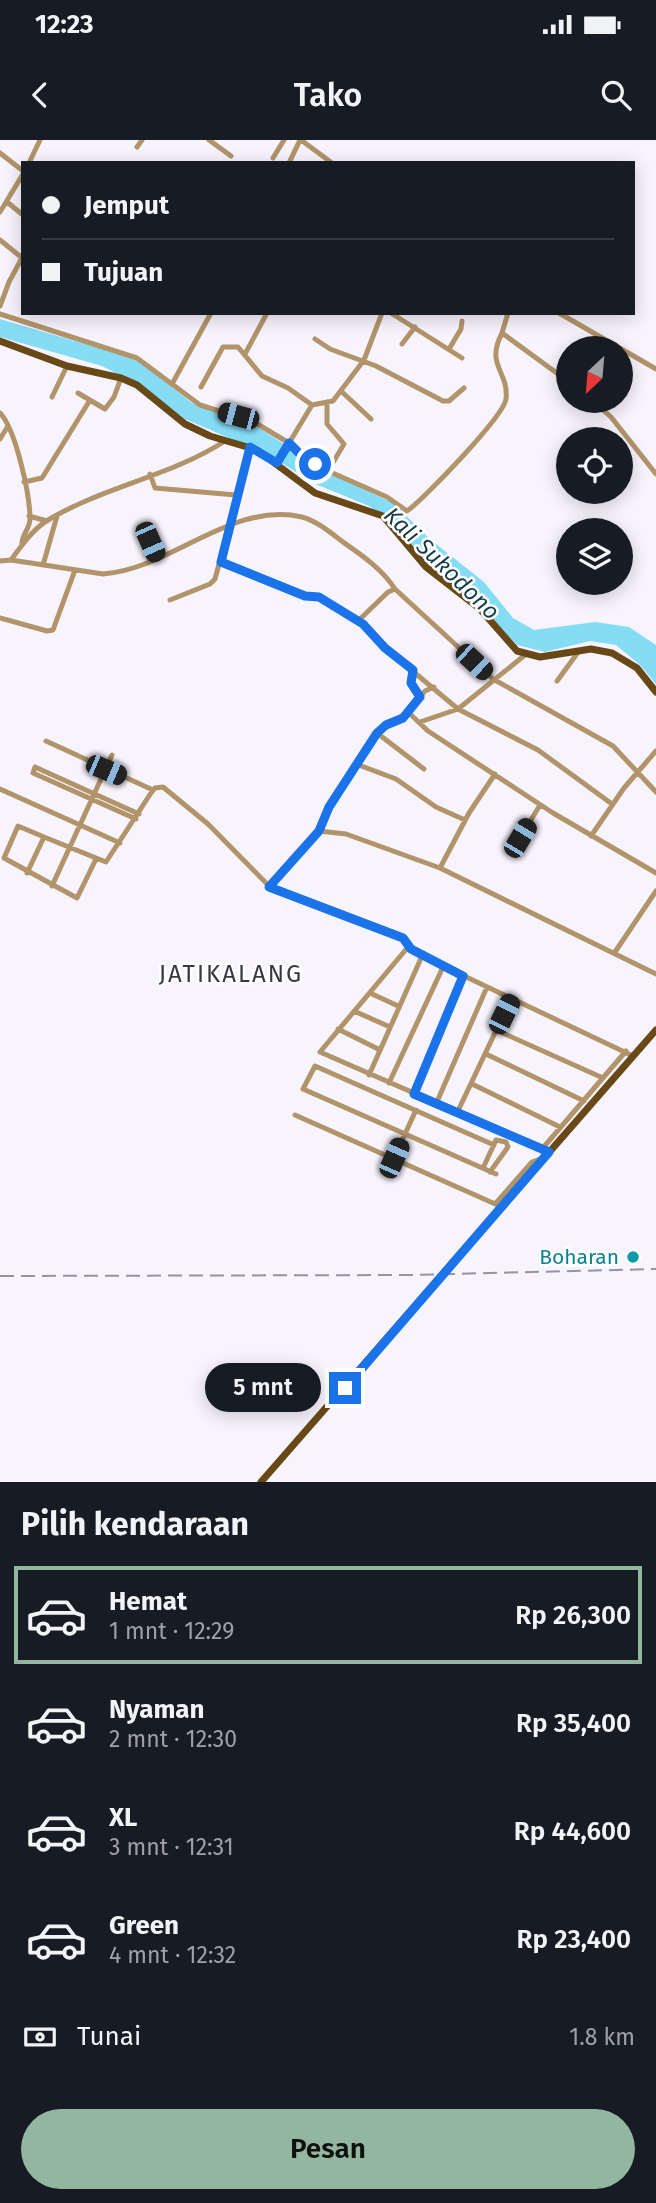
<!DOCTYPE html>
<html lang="id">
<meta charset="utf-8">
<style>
body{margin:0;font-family:"Fira Sans",sans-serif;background:#20242c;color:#f1f3f6;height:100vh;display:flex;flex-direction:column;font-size:26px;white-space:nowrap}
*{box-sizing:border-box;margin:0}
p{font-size:23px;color:#9ea1a6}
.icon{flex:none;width:38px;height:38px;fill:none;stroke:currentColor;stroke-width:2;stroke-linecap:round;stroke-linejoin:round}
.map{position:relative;height:1342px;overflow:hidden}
.sheet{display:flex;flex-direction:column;background:#171b24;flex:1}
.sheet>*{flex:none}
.top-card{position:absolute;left:21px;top:21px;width:614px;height:154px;border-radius:0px;box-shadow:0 4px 18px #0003;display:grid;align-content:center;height:154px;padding:0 21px;background:#171b24}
.needle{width:46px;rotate:206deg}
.controls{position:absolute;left:556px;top:196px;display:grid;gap:14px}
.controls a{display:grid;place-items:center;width:77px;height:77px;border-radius:50%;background:#171b24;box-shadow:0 4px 18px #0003;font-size:35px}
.end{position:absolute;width:32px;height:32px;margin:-16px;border:9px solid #1a73e8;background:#fff;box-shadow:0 0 0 4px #fff}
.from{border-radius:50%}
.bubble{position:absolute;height:49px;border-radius:24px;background:#171b24;box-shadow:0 4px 18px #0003;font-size:23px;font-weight:600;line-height:49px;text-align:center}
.car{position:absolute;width:21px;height:42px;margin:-21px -10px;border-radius:9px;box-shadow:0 0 5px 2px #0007;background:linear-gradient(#222 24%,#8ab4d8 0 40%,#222 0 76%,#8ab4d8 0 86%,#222 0)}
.top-card b{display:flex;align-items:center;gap:24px;height:66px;font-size:26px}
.top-card b+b{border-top:2px solid #363941}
.top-card i{width:18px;height:18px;background:#f1f3f6}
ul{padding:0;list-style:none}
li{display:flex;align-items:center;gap:21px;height:98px;margin:0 14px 10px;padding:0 7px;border:4px solid transparent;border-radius:0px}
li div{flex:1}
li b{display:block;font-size:26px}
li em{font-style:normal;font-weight:600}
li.on{border-color:#93b6a1}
li>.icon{width:63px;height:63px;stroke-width:1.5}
h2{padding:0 21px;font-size:32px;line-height:84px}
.pay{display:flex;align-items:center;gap:18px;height:77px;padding:0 21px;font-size:26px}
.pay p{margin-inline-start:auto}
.button{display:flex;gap:14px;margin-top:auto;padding:14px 21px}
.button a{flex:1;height:80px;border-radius:42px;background:#93b6a1;color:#111;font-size:28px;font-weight:600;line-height:80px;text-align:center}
.status{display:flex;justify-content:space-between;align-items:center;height:49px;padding:0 35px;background:#171b24;direction:ltr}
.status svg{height:19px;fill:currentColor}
header{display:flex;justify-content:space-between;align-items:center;height:91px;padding:0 21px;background:#171b24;font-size:32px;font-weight:600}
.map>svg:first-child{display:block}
.water{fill:#85dcf5}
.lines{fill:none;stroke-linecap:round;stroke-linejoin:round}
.minor{stroke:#b2946a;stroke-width:5}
.major{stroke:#674816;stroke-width:7}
.rail{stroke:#97939d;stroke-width:2;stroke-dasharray:14 7;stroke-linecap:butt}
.route{stroke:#1a73e8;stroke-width:9}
.culture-dot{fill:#0f9aa8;stroke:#fff;stroke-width:2.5}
.labels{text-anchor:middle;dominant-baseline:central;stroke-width:5;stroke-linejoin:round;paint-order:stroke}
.culture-label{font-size:21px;fill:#0d838f;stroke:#fff;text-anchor:end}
.water-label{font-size:23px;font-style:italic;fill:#133c47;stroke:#fff}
.quarter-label{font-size:24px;letter-spacing:2px;fill:#3b3741;stroke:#fff}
</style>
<div class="status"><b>12:23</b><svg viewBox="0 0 49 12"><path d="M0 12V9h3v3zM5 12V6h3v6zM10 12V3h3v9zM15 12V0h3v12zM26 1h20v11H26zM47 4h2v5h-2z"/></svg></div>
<header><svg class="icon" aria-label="back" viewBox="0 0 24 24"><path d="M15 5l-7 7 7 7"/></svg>Tako<svg class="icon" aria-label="search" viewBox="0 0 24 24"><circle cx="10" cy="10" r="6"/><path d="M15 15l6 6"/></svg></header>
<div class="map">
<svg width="656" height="1342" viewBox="0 0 656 1342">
<rect width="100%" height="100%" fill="#f8f4fe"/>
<path class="water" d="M 0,179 L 78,202 L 114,209 L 142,223 L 192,263 L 251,283 L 330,333 L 393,363 L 431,400 L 484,442 L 513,478 L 534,490 L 595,482 L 629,487 L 656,505 L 656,544 L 640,525 L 616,505 L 590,501 L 545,512 L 517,505 L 475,461 L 428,422 L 391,382 L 369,366 L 313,343 L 269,315 L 185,279 L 142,247 L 102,226 L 0,197 Z"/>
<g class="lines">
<path class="minor" d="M 209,0 L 231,16
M 301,0 L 332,23
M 137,7 L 142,0
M 0,13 L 23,31
M 273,18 L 284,0
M 29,23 L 40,0
M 289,23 L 300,0
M 7,62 L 23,75
M 0,72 L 23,34
M 0,100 L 21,117
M 0,166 L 9,142 L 23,116
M 391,173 L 462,218
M 508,173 L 502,193 L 569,242
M 559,173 L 656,229
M 0,174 L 137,218 L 200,265 L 254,282 L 289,303 L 302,316 L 328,331 L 387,357 L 407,371 C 423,360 504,276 506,259 C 509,231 485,226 502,193
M 315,199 L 330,209 L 376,226 L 443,261 L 449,261 L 464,248
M 402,204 L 415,187
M 449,209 L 461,189 L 462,181
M 245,214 L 267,173
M 172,244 L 211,173
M 201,247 L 223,207 L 238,207 L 262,236 L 288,248 L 312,265 L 333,261 L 364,220 L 382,173
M 341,251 L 371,279
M 78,253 L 105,269 L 114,257 L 121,238
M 52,257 L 67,226
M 593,261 L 611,277 L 656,334
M 327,262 L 327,284 L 344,304 L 328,331
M 0,273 C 16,290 30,355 30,379 C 30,389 21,395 22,405
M 0,299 L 8,286
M 277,323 L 312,265
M 150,334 L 155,348 L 236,355
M 24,342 L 42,338 L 90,260
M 29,376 L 47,381
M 138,392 L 148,399 L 157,418
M 11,420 C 21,406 33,389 48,380 C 103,347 171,336 225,301
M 0,421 L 11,420 L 103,434 C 172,429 230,361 302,377 C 317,381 331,393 343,402 C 363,416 382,429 395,449 L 493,539 L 613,606 L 656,652
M 221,422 L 305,456 L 319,457 L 363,484 L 385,508 L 458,569 L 538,610 L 612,664
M 43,425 L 57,376
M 170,460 L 210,444 L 215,439 L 250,308
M 0,478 L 47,491 L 53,490 L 75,430
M 358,481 L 388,452 L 395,449
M 413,530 L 411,543 L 420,557
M 557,541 L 579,511
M 408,572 L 425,551 L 434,547
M 420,582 L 458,569 L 525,515
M 377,593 L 424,629
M 46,601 L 153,650
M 356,624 L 396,639 L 436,667 L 465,680
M 35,627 L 33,633 L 136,679
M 35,627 L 139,674
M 0,649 L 120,703
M 319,691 L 346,694 L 440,728 L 656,834
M 591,696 L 624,648 L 656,611
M 44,697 L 18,686 L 4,718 L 77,758 L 96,719
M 520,698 L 540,665
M 440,728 L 469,673 L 495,634
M 27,733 L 44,697 L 106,722 L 151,653 L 155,648 L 163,647 L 208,684 L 273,750 L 403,798 L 411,809 L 422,816 L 633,916
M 52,746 L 112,615
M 269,747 L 319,691 L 338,651 L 377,593 L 408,572 L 428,591 L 553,673 L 656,733
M 408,807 L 320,912 L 549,1012
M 615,812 L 656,751
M 370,853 L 398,866
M 354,871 L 390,887
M 338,889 L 380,910
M 496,890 L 603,938
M 486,914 L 584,961
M 369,935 L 422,816
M 389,943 L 443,827
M 472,944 L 560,987
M 414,954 L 463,836
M 436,964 L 487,847
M 457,973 L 511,859
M 295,975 L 502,1067
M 494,1005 L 315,926 L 303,949 L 496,1034
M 542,1009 L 626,911
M 394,1018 L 416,970
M 483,1028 L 496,1000 L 506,1002 L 508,1007 L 490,1032
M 496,1063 L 532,1022 L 543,1018"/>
<path class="major" d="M 0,201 L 67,226 L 121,238 L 137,245 L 185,284 L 210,296 L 257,310 L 315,353 L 383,376 L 426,427 L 480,469 L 517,511 L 540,517 L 591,509 L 612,513 L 637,528 L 656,552
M 261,1342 L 656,890"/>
<path class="rail" d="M 0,1136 L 409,1135 L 656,1129"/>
</g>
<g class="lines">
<path class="route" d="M 315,324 L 302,316 L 289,303 L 277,323 L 250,307 L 221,422 L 305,456 L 319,457 L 363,484 L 385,508 L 413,530 L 411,543 L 420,557 L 403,578 L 386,585 L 377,593 L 329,667 L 319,691 L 269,747 L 403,798 L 411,809 L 463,836 L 414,954 L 549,1012 L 345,1248"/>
</g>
<circle class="culture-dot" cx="633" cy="1117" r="7"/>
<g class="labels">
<g class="culture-label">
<text x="619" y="1117">Boharan</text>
</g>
<g class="water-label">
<text transform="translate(442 423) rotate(44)">Kali Sukodono</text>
</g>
<g class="quarter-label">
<text x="231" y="834">JATIKALANG</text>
</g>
</g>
</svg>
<div class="controls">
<a><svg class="needle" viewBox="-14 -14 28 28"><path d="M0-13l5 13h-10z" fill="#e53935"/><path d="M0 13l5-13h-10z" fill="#9ea1a6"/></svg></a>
<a><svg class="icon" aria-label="locate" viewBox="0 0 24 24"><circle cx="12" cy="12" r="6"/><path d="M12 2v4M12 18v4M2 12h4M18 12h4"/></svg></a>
<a><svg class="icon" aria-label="layers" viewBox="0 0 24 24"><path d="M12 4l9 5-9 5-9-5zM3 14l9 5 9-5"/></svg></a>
</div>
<i class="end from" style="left:315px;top:324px"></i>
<i class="end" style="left:345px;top:1248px"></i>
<div class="bubble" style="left:205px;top:1223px;width:116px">5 mnt</div>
<i class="car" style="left:238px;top:276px;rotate:285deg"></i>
<i class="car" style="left:150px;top:402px;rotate:156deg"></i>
<i class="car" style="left:474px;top:522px;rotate:133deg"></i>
<i class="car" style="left:106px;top:630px;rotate:113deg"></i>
<i class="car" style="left:520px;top:698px;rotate:31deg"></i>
<i class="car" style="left:504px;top:874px;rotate:26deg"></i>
<i class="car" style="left:394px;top:1018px;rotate:24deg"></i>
<div class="top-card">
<b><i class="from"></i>Jemput</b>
<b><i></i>Tujuan</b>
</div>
</div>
<section class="sheet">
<h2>Pilih kendaraan</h2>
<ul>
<li class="on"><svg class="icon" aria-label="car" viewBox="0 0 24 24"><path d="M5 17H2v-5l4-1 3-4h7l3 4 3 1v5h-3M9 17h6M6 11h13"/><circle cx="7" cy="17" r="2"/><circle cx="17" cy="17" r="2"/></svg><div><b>Hemat</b><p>1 mnt · 12:29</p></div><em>Rp 26,300</em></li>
<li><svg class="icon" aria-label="car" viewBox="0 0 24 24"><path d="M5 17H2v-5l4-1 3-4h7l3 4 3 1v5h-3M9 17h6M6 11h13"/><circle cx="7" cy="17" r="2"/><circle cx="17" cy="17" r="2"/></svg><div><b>Nyaman</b><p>2 mnt · 12:30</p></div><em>Rp 35,400</em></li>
<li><svg class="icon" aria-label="car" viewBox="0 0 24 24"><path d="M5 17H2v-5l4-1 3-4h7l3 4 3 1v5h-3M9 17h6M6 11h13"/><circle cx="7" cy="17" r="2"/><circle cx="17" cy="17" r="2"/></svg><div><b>XL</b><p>3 mnt · 12:31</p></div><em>Rp 44,600</em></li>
<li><svg class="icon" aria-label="car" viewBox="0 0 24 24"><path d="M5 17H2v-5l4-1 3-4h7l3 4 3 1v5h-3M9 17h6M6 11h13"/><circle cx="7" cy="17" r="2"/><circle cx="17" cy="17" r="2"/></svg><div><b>Green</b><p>4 mnt · 12:32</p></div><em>Rp 23,400</em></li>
</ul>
<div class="pay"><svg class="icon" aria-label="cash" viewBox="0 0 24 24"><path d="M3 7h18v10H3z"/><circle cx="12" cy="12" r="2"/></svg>Tunai<p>1.8 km</p></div>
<div class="button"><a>Pesan</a></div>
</section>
